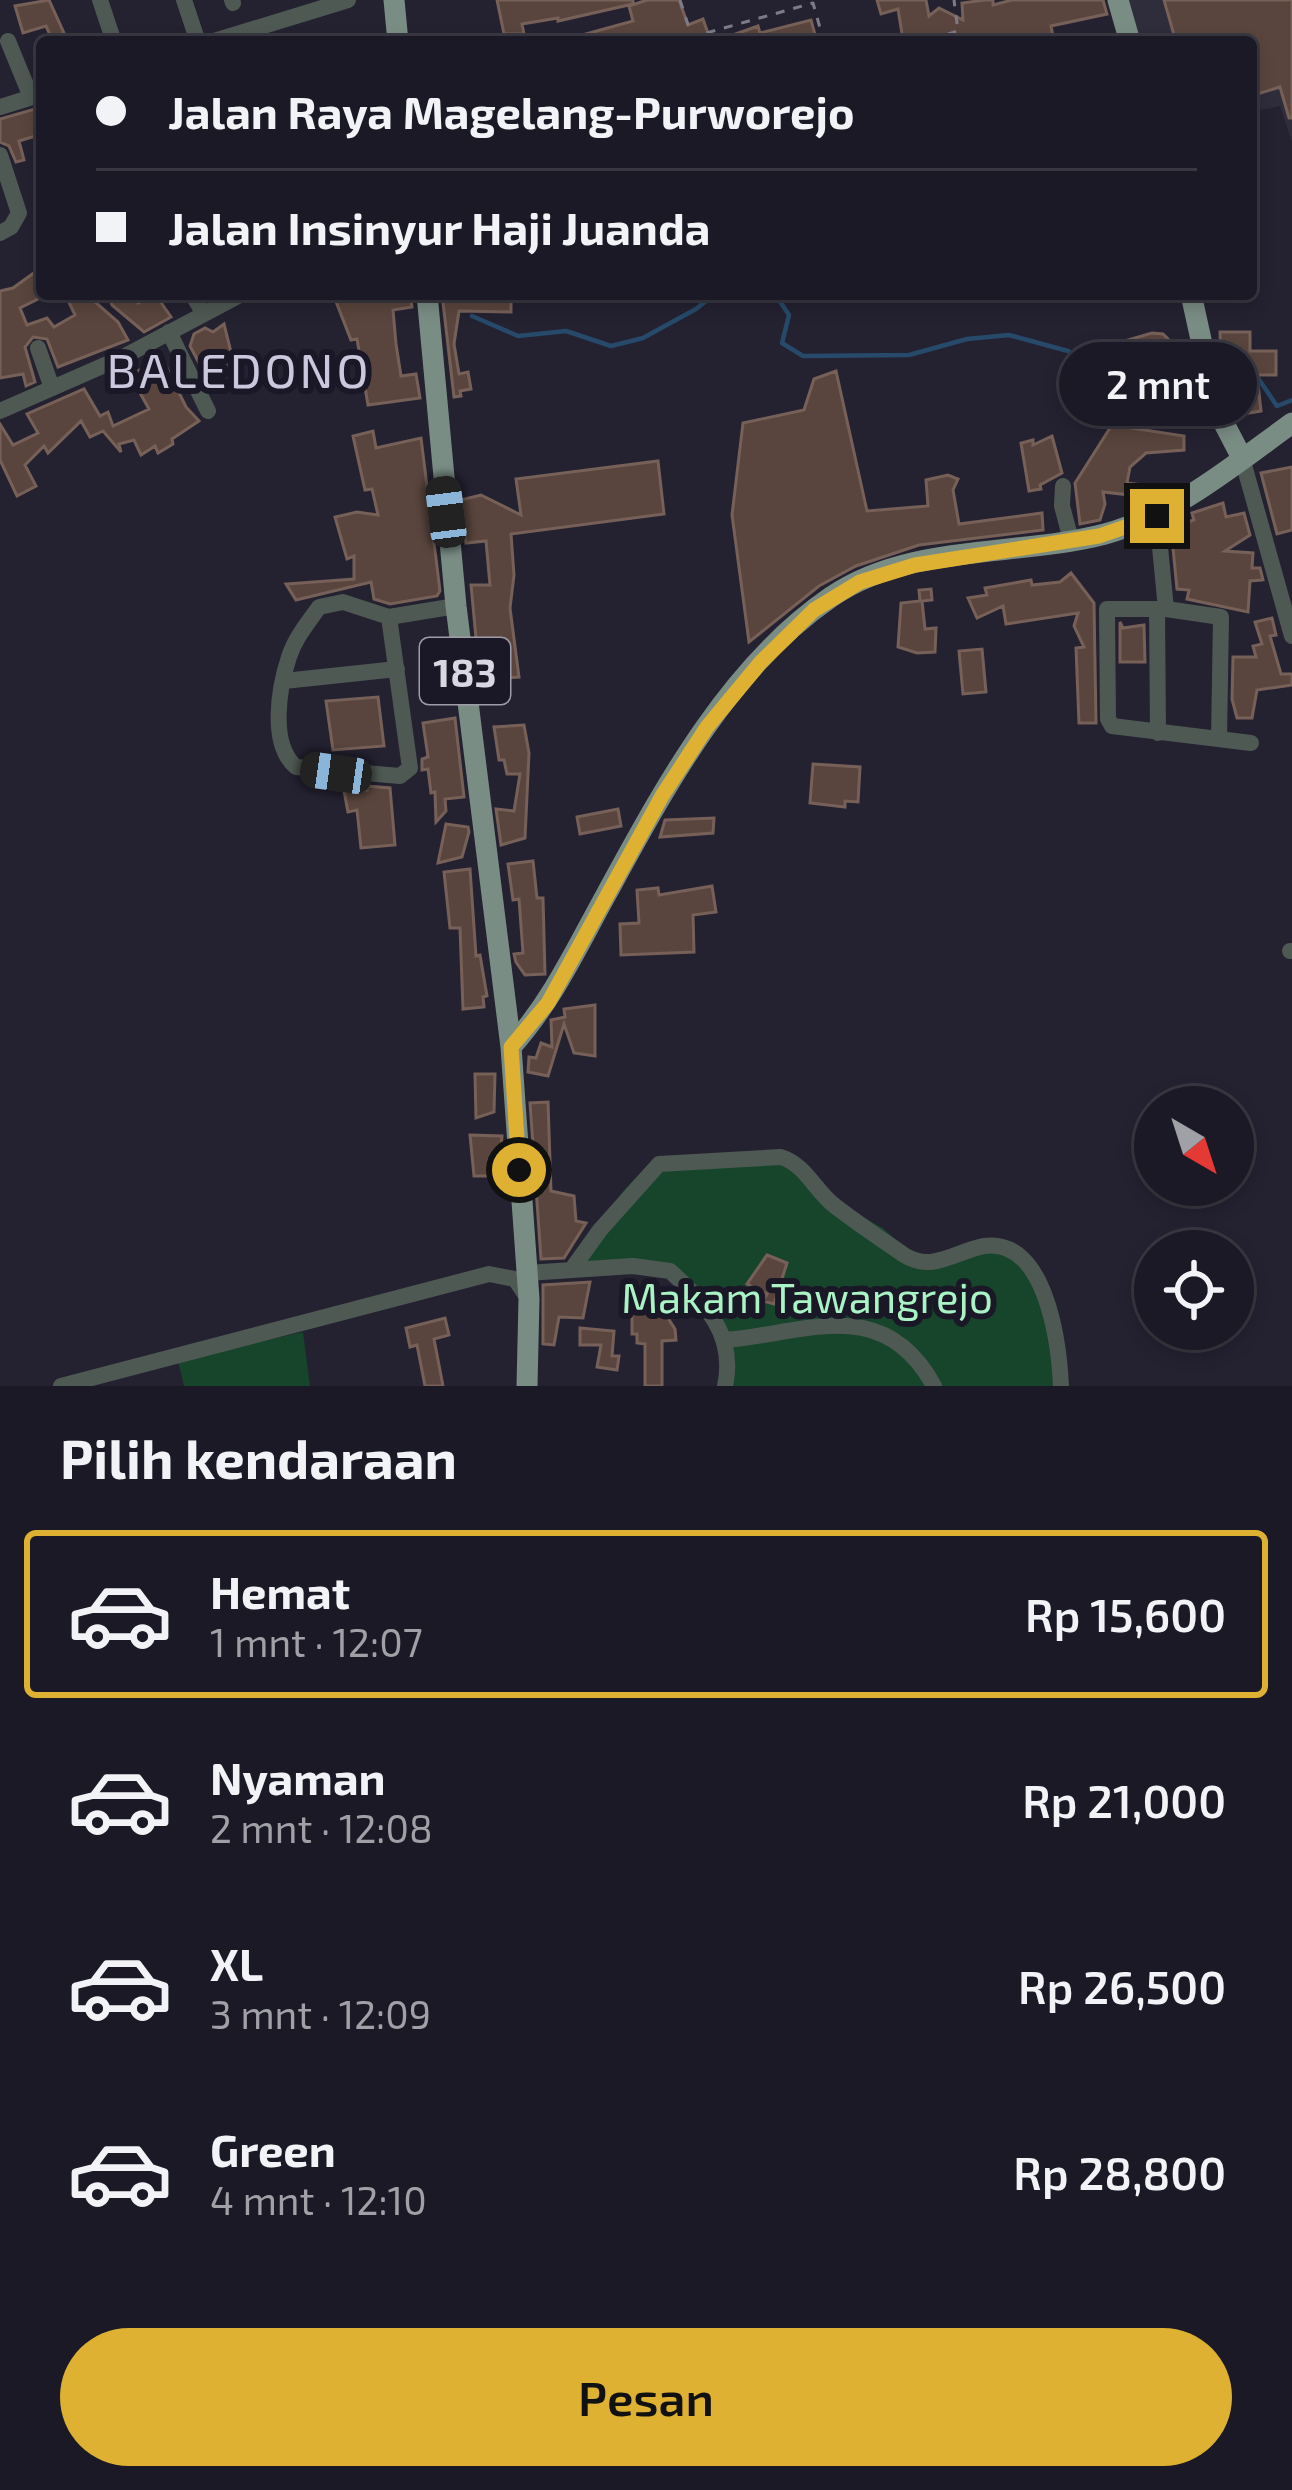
<!DOCTYPE html>
<html lang="id">
<meta charset="utf-8">
<style>
body{margin:0;font-family:"Exo 2",sans-serif;background:#24222d;color:#f1f3f6;height:100vh;display:flex;flex-direction:column;font-size:45px;white-space:nowrap}
*{box-sizing:border-box;margin:0}
p{font-size:39px;color:#a0a0a7}
.icon{flex:none;width:66px;height:66px;fill:none;stroke:currentColor;stroke-width:2;stroke-linecap:round;stroke-linejoin:round}
.map{position:relative;height:1386px;overflow:hidden}
.side{display:flex;flex-direction:column;background:#1b1925;flex:1}
.side>*{flex:none}
.banner{position:absolute;left:36px;top:36px;width:1221px;height:264px;border-radius:12px;box-shadow:0 6px 18px #0003,0 0 0 3px #393842;display:grid;align-content:center;height:264px;padding:0 60px;background:#1b1925}
.needle{width:78px;rotate:141deg}
.buttons{position:absolute;left:1134px;top:1086px;display:grid;gap:24px}
.buttons a{display:grid;place-items:center;width:120px;height:120px;border-radius:50%;background:#1b1925;box-shadow:0 6px 18px #0003,0 0 0 3px #393842;font-size:60px}
.end{position:absolute;width:54px;height:54px;margin:-27px;border:15px solid #deb133;background:#111;box-shadow:0 0 0 6px #111}
.from{border-radius:50%}
.bubble{position:absolute;height:84px;border-radius:42px;background:#1b1925;box-shadow:0 6px 18px #0003,0 0 0 3px #393842;font-size:39px;font-weight:600;line-height:84px;text-align:center}
.car{position:absolute;width:36px;height:72px;margin:-36px -18px;border-radius:15px;box-shadow:0 0 9px 3px #0007;background:linear-gradient(#222 24%,#8ab4d8 0 40%,#222 0 76%,#8ab4d8 0 86%,#222 0)}
.banner b{display:flex;align-items:center;gap:42px;height:114px;font-size:45px}
.banner b+b{border-top:3px solid #393842}
.banner i{width:30px;height:30px;background:#f1f3f6}
ul{padding:0;list-style:none}
li{display:flex;align-items:center;gap:36px;height:168px;margin:0 24px 18px;padding:0 36px;border:6px solid transparent;border-radius:12px}
li div{flex:1}
li b{display:block;font-size:45px}
li em{font-style:normal;font-weight:600}
li.current{border-color:#deb133}
li>.icon{width:108px;height:108px;stroke-width:1.5}
h2{padding:0 60px;font-size:54px;line-height:144px}
.primary-button{display:flex;gap:24px;margin-top:auto;padding:24px 60px}
.primary-button a{flex:1;height:138px;border-radius:72px;background:#deb133;color:#111;font-size:48px;font-weight:600;line-height:138px;text-align:center}
.map>svg:first-child{display:block}
.commercial{fill:#2f2c3b}
.green{fill:#17452b}
.lines{fill:none;stroke-linecap:round;stroke-linejoin:round}
.stream{stroke:#274a6a;stroke-width:4.5}
.building{fill:#59453d;stroke:#766058;stroke-width:3}
.path{stroke:#7e7b89;stroke-width:3;stroke-dasharray:9 9;stroke-linecap:butt}
.minor{stroke:#4f5954;stroke-width:16}
.major{stroke:#7a8d85;stroke-width:21}
.route{stroke:#deb133;stroke-width:15}
.labels{text-anchor:middle;dominant-baseline:central;stroke-width:12;stroke-linejoin:round;paint-order:stroke}
.shield{fill:#1a1727;stroke:#a09daa;stroke-width:3}
.shield-label{font-size:39px;font-weight:bold;fill:#d9d7e2}
.park-label{font-size:42px;fill:#a9f3c4;stroke:#1a1727}
.quarter-label{font-size:48px;letter-spacing:3px;fill:#cbc7dd;stroke:#1a1727}
</style>
<div class="map">
<svg width="1292" height="1386" viewBox="0 0 1292 1386">
<rect width="100%" height="100%" fill="#242131"/>
<path class="commercial" d="M 1118,0 L 1292,0 L 1292,142 L 1280,106 L 1251,112 L 1251,42 L 1130,42 Z"/>
<path class="green" d="M 784,1159 L 859,1215 L 883,1228 L 912,1254 L 930,1260 L 1005,1247 C 1051,1299 1054,1318 1056,1386 L 729,1386 L 722,1337 L 680,1280 L 583,1263 C 601,1220 613,1198 648,1166 Z
M 303,1332 L 310,1386 L 184,1386 L 178,1361 Z"/>
<g class="lines">
<path class="stream" d="M 775,294 L 789,315 L 782,343 L 803,356 L 909,355 L 967,339 L 1009,335 L 1068,351 L 1106,374 L 1178,387 L 1201,384
M 472,316 L 518,336 L 566,331 L 611,346 L 643,338 L 696,309 L 715,294
M 1254,379 L 1258,378 L 1277,406 L 1292,400"/>
</g>
<path class="building" d="M 49,0 L 64,33 L 52,39 L 46,26 L 23,33 L 15,6 Z
M 497,0 L 633,0 L 633,4 L 558,21 L 558,18 L 522,24 L 524,34 L 504,34 Z
M 647,0 L 679,0 L 688,25 L 703,19 L 711,42 L 568,42 L 568,39 L 633,21 L 629,6 Z
M 877,0 L 926,0 L 929,16 L 939,8 L 963,20 L 962,3 L 985,0 L 993,0 L 993,5 L 1012,0 L 1103,0 L 1107,14 L 1051,26 L 1054,42 L 915,42 L 903,40 L 898,9 L 881,14 Z
M 1164,0 L 1292,0 L 1292,118 L 1289,118 L 1280,87 L 1251,96 L 1251,42 L 1176,42 Z
M 811,20 L 817,42 L 713,42 L 758,26 L 760,33 Z
M 35,109 L 42,134 L 19,141 L 24,160 L 16,162 L 9,146 L 0,142 L 0,119 Z
M 42,267 L 42,297 L 20,308 L 27,325 L 47,318 L 54,327 L 75,315 L 65,294 L 86,294 L 118,322 L 128,340 L 58,367 L 47,339 L 33,337 L 25,347 L 35,382 L 26,386 L 23,374 L 0,378 L 0,291 L 13,288 Z
M 108,294 L 131,294 L 138,303 L 155,294 L 171,317 L 144,332 L 112,305 Z
M 333,294 L 410,294 L 412,307 L 393,310 L 396,344 L 401,376 L 416,374 L 420,398 L 368,405 L 357,339 L 351,340 Z
M 442,294 L 511,294 L 511,312 L 459,311 L 454,344 L 459,374 L 468,372 L 471,389 L 460,391 L 461,396 L 454,397 Z
M 224,324 L 230,348 L 235,370 L 225,368 L 216,357 L 207,365 L 199,363 L 190,346 L 194,334 L 205,328 L 213,332 Z
M 1220,332 L 1250,332 L 1250,351 L 1276,351 L 1276,375 L 1257,375 L 1261,411 L 1237,415 L 1233,409 L 1221,359 Z
M 1152,333 L 1163,334 L 1170,341 L 1171,351 L 1166,351 L 1164,361 L 1135,361 L 1131,350 L 1111,345 Z
M 162,358 L 186,407 L 199,421 L 172,439 L 173,444 L 158,453 L 155,446 L 141,455 L 134,440 L 119,444 L 121,452 L 103,431 L 90,437 L 81,421 L 48,453 L 44,446 L 25,465 L 36,486 L 17,496 L 0,460 L 0,424 L 13,445 L 38,433 L 27,414 L 84,389 L 100,416 L 108,412 L 113,426 L 149,409 L 130,375 Z
M 836,371 L 867,511 L 928,506 L 926,480 L 948,475 L 958,479 L 953,490 L 959,524 L 1042,513 L 1043,530 L 919,545 L 856,566 L 819,586 L 749,642 L 732,515 L 743,423 L 804,410 L 814,379 Z
M 1112,425 L 1184,436 L 1184,450 L 1146,453 L 1130,467 L 1127,483 L 1150,486 L 1148,497 L 1103,492 L 1105,504 L 1100,520 L 1080,524 L 1075,483 Z
M 373,431 L 376,448 L 421,438 L 440,591 L 437,596 L 390,604 L 374,599 L 371,582 L 296,600 L 286,584 L 354,579 L 354,556 L 347,559 L 335,517 L 357,512 L 378,515 L 372,489 L 365,490 L 353,436 Z
M 1052,436 L 1062,473 L 1040,485 L 1041,489 L 1029,491 L 1021,443 L 1033,440 L 1033,445 Z
M 658,461 L 664,514 L 511,534 L 514,575 L 510,608 L 519,677 L 504,678 L 503,669 L 479,670 L 471,585 L 490,585 L 486,541 L 466,543 L 461,500 L 481,495 L 521,515 L 516,479 Z
M 1292,467 L 1292,530 L 1277,534 L 1261,473 Z
M 1223,503 L 1226,517 L 1244,513 L 1250,535 L 1225,551 L 1253,553 L 1252,568 L 1260,568 L 1263,580 L 1250,581 L 1248,612 L 1187,599 L 1189,590 L 1177,589 L 1172,538 L 1177,538 L 1172,527 L 1194,520 L 1192,513 Z
M 1071,573 L 1094,603 L 1096,723 L 1079,723 L 1076,648 L 1084,647 L 1074,626 L 1078,613 L 1006,624 L 1003,606 L 977,618 L 968,598 L 987,595 L 985,588 L 997,586 L 1031,580 L 1032,585 L 1060,582 Z
M 931,589 L 932,600 L 922,601 L 925,629 L 936,628 L 935,652 L 917,653 L 898,647 L 901,603 L 920,601 L 919,590 Z
M 1272,618 L 1276,635 L 1270,636 L 1281,674 L 1292,674 L 1292,685 L 1257,690 L 1252,718 L 1237,718 L 1232,699 L 1233,657 L 1256,657 L 1253,646 L 1262,644 L 1255,622 Z
M 1120,622 L 1123,628 L 1144,625 L 1145,662 L 1120,662 Z
M 982,649 L 986,692 L 963,694 L 959,651 Z
M 378,697 L 384,746 L 333,750 L 326,701 Z
M 455,718 L 464,797 L 445,799 L 446,811 L 436,822 L 435,792 L 431,793 L 428,769 L 422,770 L 422,759 L 428,757 L 423,723 Z
M 524,725 L 529,753 L 525,838 L 501,845 L 496,809 L 514,811 L 520,774 L 507,774 L 504,760 L 499,760 L 494,727 Z
M 813,764 L 860,767 L 858,802 L 845,801 L 845,807 L 810,803 Z
M 367,786 L 390,788 L 395,845 L 361,848 L 357,810 L 348,812 L 344,791 L 367,790 Z
M 618,809 L 621,826 L 580,834 L 577,817 Z
M 714,818 L 713,833 L 660,837 L 665,820 Z
M 446,824 L 468,827 L 469,832 L 462,857 L 438,863 Z
M 533,861 L 537,898 L 543,898 L 545,974 L 525,975 L 516,962 L 514,954 L 523,953 L 519,899 L 513,900 L 508,864 Z
M 470,869 L 476,956 L 480,955 L 487,996 L 483,997 L 484,1007 L 463,1009 L 460,928 L 450,928 L 444,872 Z
M 712,886 L 716,912 L 693,915 L 694,952 L 621,955 L 620,924 L 639,923 L 637,890 L 658,888 L 659,895 Z
M 595,1005 L 595,1056 L 574,1053 L 564,1024 L 548,1076 L 528,1072 L 529,1057 L 536,1058 L 541,1043 L 552,1047 L 551,1020 L 565,1017 L 564,1009 Z
M 475,1074 L 495,1074 L 494,1112 L 476,1118 Z
M 548,1102 L 551,1191 L 574,1196 L 576,1221 L 586,1223 L 564,1258 L 541,1259 L 530,1103 Z
M 470,1135 L 502,1136 L 498,1176 L 474,1176 Z
M 767,1255 L 787,1263 L 774,1304 L 763,1301 L 767,1294 L 747,1284 Z
M 590,1282 L 583,1318 L 559,1317 L 554,1345 L 543,1344 L 543,1285 Z
M 657,1305 L 668,1307 L 666,1315 L 675,1329 L 676,1340 L 662,1341 L 662,1386 L 645,1386 L 645,1344 L 637,1343 L 637,1334 L 632,1334 L 632,1313 L 656,1313 Z
M 445,1318 L 449,1335 L 434,1339 L 443,1386 L 425,1386 L 417,1345 L 410,1347 L 406,1328 Z
M 580,1328 L 614,1331 L 612,1356 L 619,1356 L 617,1370 L 597,1367 L 601,1345 L 580,1345 Z"/>
<g class="lines">
<path class="path" d="M 680,0 L 692,37 L 813,3 L 824,42
M 934,42 L 934,38 L 958,31 L 954,0"/>
<path class="minor" d="M 100,0 L 114,42
M 184,0 L 198,42
M 232,0 L 233,3
M 8,41 L 31,97
M 211,42 L 348,0
M 0,107 L 42,94
M 0,155 L 19,213 L 11,227 L 0,233
M 192,294 L 204,314
M 169,332 L 208,411
M 38,348 L 52,388
M 0,411 L 123,357 L 242,294
M 1242,458 L 1292,636
M 1063,486 L 1062,506 L 1071,540
M 1157,516 L 1166,609
M 1157,609 L 1158,733
M 389,617 L 410,768 L 400,776 L 296,767 C 269,744 279,687 289,657 C 295,638 308,623 319,607 L 343,602 L 389,617 L 456,606
M 284,681 L 397,669
M 1219,739 L 1221,617 L 1166,609 L 1107,609 L 1108,719 L 1112,726 L 1251,743
M 1290,951 L 1292,951
M 572,1269 L 600,1230 L 659,1164 L 781,1157 C 806,1165 815,1191 835,1206 C 857,1223 881,1239 904,1255 C 933,1273 956,1251 984,1246 C 1046,1237 1059,1343 1061,1386
M 527,1273 L 633,1266 L 670,1271 C 706,1304 736,1335 725,1386
M 725,1340 C 807,1333 884,1294 934,1386
M 61,1386 L 489,1274 L 515,1279 L 527,1297"/>
<path class="major" d="M 394,0 L 398,42
M 1118,0 L 1130,42
M 427,294 L 456,606 L 511,1047 L 529,1299 L 527,1386
M 1191,294 L 1216,408 L 1242,458
M 511,1047 C 553,1000 577,947 607,893 C 665,787 729,667 831,597 C 909,543 1017,557 1105,534 C 1174,515 1234,465 1292,423"/>
</g>
<g class="lines">
<path class="route" d="M 519,1170 L 511,1047 L 548,1003 L 662,796 L 707,727 L 760,663 L 814,610 L 860,582 L 915,565 L 1099,536 L 1157,516"/>
</g>
<g class="labels">
<rect class="shield" x="420" y="638" width="90" height="66" rx="9"/>
<g class="shield-label">
<text x="465" y="671">183</text>
</g>
<g class="park-label">
<text x="807" y="1296">Makam Tawangrejo</text>
</g>
<g class="quarter-label">
<text x="239" y="369">BALEDONO</text>
</g>
</g>
</svg>
<div class="buttons">
<a><svg class="needle" viewBox="-14 -14 28 28"><path d="M0-13l5 13h-10z" fill="#e53935"/><path d="M0 13l5-13h-10z" fill="#a0a0a7"/></svg></a>
<a><svg class="icon" aria-label="locate" viewBox="0 0 24 24"><circle cx="12" cy="12" r="6"/><path d="M12 2v4M12 18v4M2 12h4M18 12h4"/></svg></a>
</div>
<i class="end from" style="left:519px;top:1170px"></i>
<i class="end" style="left:1157px;top:516px"></i>
<div class="bubble" style="left:1059px;top:342px;width:198px">2 mnt</div>
<i class="car" style="left:446px;top:512px;rotate:353deg"></i>
<i class="car" style="left:336px;top:773px;rotate:278deg"></i>
<div class="banner">
<b><i class="from"></i>Jalan Raya Magelang-Purworejo</b>
<b><i></i>Jalan Insinyur Haji Juanda</b>
</div>
</div>
<section class="side">
<h2>Pilih kendaraan</h2>
<ul>
<li class="current"><svg class="icon" aria-label="car" viewBox="0 0 24 24"><path d="M5 17H2v-5l4-1 3-4h7l3 4 3 1v5h-3M9 17h6M6 11h13"/><circle cx="7" cy="17" r="2"/><circle cx="17" cy="17" r="2"/></svg><div><b>Hemat</b><p>1 mnt · 12:07</p></div><em>Rp 15,600</em></li>
<li><svg class="icon" aria-label="car" viewBox="0 0 24 24"><path d="M5 17H2v-5l4-1 3-4h7l3 4 3 1v5h-3M9 17h6M6 11h13"/><circle cx="7" cy="17" r="2"/><circle cx="17" cy="17" r="2"/></svg><div><b>Nyaman</b><p>2 mnt · 12:08</p></div><em>Rp 21,000</em></li>
<li><svg class="icon" aria-label="car" viewBox="0 0 24 24"><path d="M5 17H2v-5l4-1 3-4h7l3 4 3 1v5h-3M9 17h6M6 11h13"/><circle cx="7" cy="17" r="2"/><circle cx="17" cy="17" r="2"/></svg><div><b>XL</b><p>3 mnt · 12:09</p></div><em>Rp 26,500</em></li>
<li><svg class="icon" aria-label="car" viewBox="0 0 24 24"><path d="M5 17H2v-5l4-1 3-4h7l3 4 3 1v5h-3M9 17h6M6 11h13"/><circle cx="7" cy="17" r="2"/><circle cx="17" cy="17" r="2"/></svg><div><b>Green</b><p>4 mnt · 12:10</p></div><em>Rp 28,800</em></li>
</ul>
<div class="primary-button"><a>Pesan</a></div>
</section>
